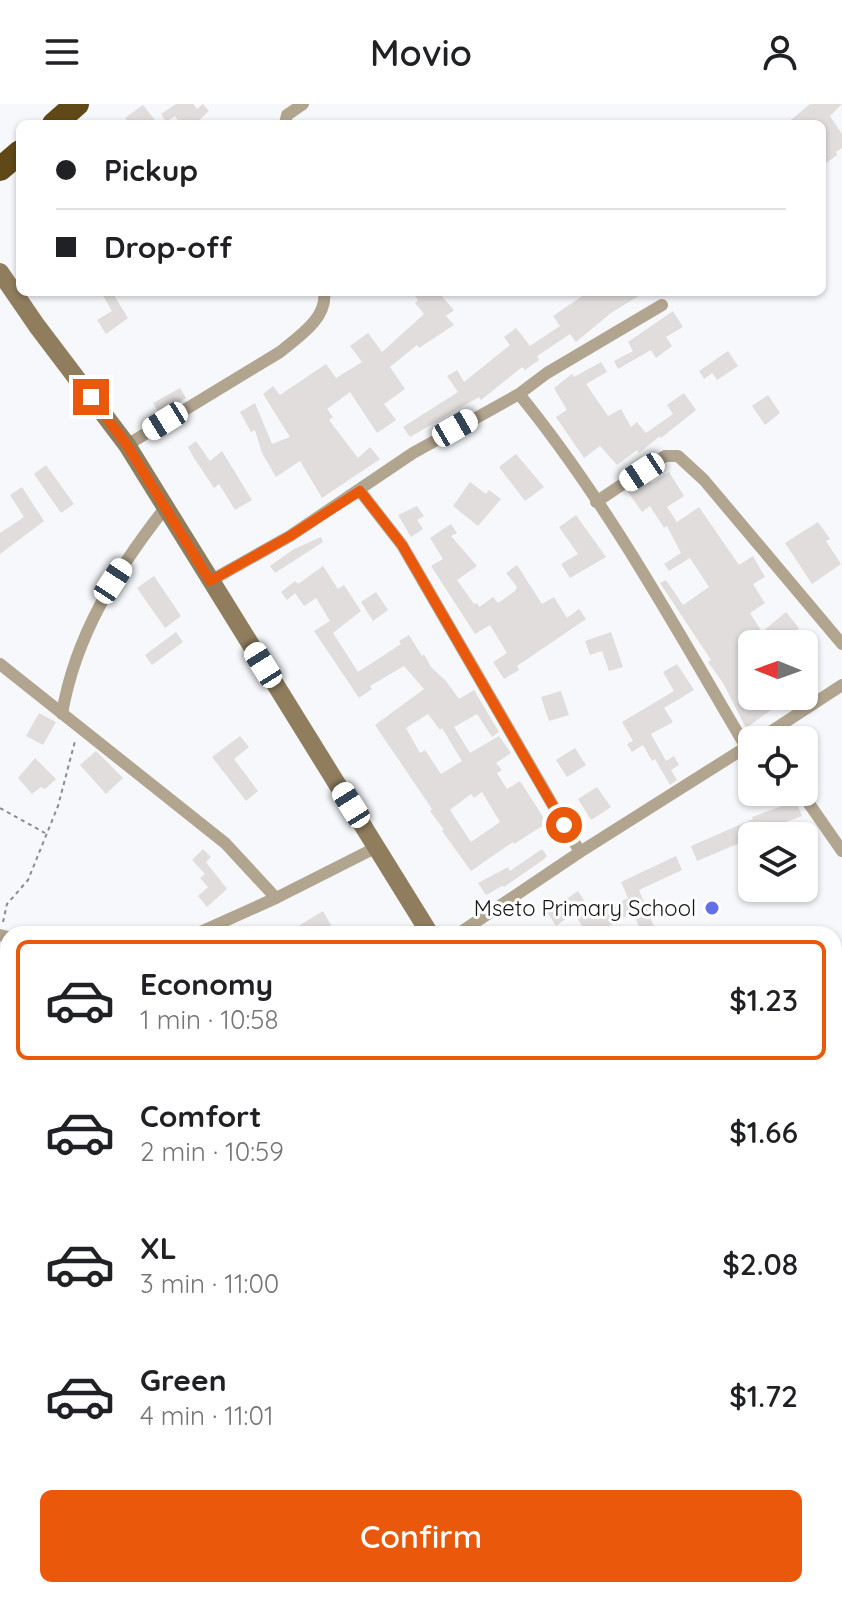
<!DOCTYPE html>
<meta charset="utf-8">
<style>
body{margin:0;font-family:Quicksand,sans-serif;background:#f2f2f2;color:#202124;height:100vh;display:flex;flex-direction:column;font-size:30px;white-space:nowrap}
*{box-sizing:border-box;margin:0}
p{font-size:26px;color:#757577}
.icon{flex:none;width:44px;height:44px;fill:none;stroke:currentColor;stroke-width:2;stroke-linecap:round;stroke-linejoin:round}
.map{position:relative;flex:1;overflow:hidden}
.side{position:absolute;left:0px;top:822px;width:842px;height:672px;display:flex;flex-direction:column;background:#fff;border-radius:24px 24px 0 0;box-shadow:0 2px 6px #0004}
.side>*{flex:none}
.hud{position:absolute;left:16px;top:16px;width:810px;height:176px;border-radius:12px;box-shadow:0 2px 6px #0004;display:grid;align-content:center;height:176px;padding:0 40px;background:#fff}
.needle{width:52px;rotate:271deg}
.fabs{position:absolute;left:738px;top:526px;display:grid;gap:16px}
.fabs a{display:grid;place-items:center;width:80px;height:80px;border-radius:12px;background:#fff;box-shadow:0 2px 6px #0004;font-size:40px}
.end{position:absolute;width:36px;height:36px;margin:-18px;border:10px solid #ea580c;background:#fff;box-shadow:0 0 0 4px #fff}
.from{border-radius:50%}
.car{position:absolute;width:24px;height:48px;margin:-24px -12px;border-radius:10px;box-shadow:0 0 6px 2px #0007;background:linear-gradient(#fff 24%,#345 0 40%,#fff 0 76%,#345 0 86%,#fff 0)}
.hud b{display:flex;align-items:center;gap:28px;height:76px;font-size:30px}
.hud b+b{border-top:2px solid #e0e0e0}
.hud i{width:20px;height:20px;background:#202124}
ul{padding:14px 0 0;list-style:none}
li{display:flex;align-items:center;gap:24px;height:120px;margin:0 16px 12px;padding:0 24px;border:4px solid transparent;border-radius:12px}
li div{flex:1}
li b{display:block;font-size:30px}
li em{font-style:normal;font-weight:600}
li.active{border-color:#ea580c}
li>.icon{width:72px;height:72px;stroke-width:1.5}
.cta{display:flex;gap:16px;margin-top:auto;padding:16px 40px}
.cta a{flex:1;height:92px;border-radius:12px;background:#ea580c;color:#fff;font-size:32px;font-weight:600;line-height:92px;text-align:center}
header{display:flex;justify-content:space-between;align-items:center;height:104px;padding:0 40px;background:#fff;font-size:36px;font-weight:600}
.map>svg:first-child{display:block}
.building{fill:#e0dddc;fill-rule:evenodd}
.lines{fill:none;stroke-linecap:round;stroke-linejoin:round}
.path{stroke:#8a8b8d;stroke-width:2;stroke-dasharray:4 4;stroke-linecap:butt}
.street{stroke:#b2a590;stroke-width:12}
.secondary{stroke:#907d5e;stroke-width:18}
.highway{stroke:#614817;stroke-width:24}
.route{stroke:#ea580c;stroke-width:10}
.poi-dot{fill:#636fe7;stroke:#fff;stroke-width:3}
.labels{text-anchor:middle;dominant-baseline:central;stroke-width:6;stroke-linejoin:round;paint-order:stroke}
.poi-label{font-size:22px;fill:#151617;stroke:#fff;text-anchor:end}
</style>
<header><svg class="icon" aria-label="menu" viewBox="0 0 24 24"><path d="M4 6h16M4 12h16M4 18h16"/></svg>Movio<svg class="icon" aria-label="person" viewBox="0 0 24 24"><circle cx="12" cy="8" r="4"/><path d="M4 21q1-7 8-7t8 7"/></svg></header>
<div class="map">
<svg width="842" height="1494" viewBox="0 0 842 1494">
<rect width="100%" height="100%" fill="#f7f8fb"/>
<path class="building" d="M 176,0 L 193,0 L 197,5 L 203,0 L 209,7 L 195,20 L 180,20 L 175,12 L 166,18 L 161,10 Z
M 810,0 L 842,0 L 830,12 L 842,30 L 842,44 L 836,48 L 837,51 L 822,62 L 822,20 L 786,20 Z
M 143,1 L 155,16 L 149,20 L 129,20 L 125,14 Z
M 101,188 L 112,188 L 128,214 L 106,230 L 97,216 L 112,207 Z
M 413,188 L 438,188 L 454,206 L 446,212 L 454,221 L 419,244 L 417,241 L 390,263 L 405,285 L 384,300 L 396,316 L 377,329 L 350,288 L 327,305 L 333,313 L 329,316 L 358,354 L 370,343 L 380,355 L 322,394 L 300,357 L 276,373 L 262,349 L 255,326 L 251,328 L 240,308 L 255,299 L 272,340 L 290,333 L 263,290 L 273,282 L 280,291 L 326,260 L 336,274 L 362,258 L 350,242 L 368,229 L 382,248 L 424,210 L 415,199 L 418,196 Z
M 588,188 L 593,191 L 598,188 L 645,188 L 611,209 L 576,238 L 570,230 L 537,252 L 539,256 L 525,266 L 522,263 L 481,296 L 479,293 L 410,333 L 403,323 L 458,288 L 447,272 L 457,266 L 464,278 L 510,241 L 504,233 L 516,224 L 530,242 L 560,222 L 553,212 Z
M 673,207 L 683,223 L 666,233 L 672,242 L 656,254 L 651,246 L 618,265 L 614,257 L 633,247 L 628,238 Z
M 728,247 L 738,262 L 717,276 L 712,269 L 704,275 L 699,267 Z
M 601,258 L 607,268 L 586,280 L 608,312 L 621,305 L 631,323 L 637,318 L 646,329 L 673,310 L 667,301 L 684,289 L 696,306 L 661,334 L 660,332 L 639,349 L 637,346 L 617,361 L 600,342 L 584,354 L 556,313 L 567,306 L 554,284 L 572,270 L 574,273 Z
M 180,284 L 186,294 L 159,310 L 153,299 Z
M 768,291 L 780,309 L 765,321 L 752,302 Z
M 196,337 L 210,357 L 222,347 L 252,396 L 235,406 L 219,380 L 214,384 L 194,354 L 188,343 Z
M 516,350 L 544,383 L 525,397 L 499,363 Z
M 46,361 L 74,400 L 61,409 L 34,370 Z
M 669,368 L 684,392 L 667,403 L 677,418 L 699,403 L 739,461 L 753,452 L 765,473 L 753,480 L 765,499 L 750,509 L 762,528 L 786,508 L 799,524 L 784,537 L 776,540 L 752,540 L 752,592 L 791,592 L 746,624 L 723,579 L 708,558 L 711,556 L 660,479 L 666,476 L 683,501 L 709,483 L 690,454 L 669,467 L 664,460 L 681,449 L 667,422 L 664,424 L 650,402 L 642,408 L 628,388 L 648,374 L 652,379 Z
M 470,378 L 486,390 L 489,386 L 501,395 L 478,422 L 453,402 Z
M 22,383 L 44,417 L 0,450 L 0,429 L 24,413 L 10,391 Z
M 417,402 L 424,412 L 417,416 L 423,425 L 411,433 L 398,411 Z
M 576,411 L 606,453 L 570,474 L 561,460 L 578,450 L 559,423 Z
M 818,418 L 830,435 L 826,437 L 841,460 L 812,480 L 785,439 Z
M 451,420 L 457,429 L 451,432 L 477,462 L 457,476 L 474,500 L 477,499 L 479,503 L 493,493 L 498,499 L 515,487 L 517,483 L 506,469 L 517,461 L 542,500 L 554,493 L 567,514 L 579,505 L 586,515 L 517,562 L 519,566 L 504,575 L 493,558 L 507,549 L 490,521 L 475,530 L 431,462 L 443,455 L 430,434 Z
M 321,433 L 323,438 L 275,469 L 270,462 L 294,445 Z
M 323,462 L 338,485 L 344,481 L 361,507 L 333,529 L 358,568 L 401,540 L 399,537 L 409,531 L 422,552 L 424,550 L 431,563 L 446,577 L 459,595 L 474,586 L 499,628 L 492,633 L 477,610 L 454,623 L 470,649 L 499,632 L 511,649 L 496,659 L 502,666 L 497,669 L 507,685 L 520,677 L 547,719 L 514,740 L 513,738 L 471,767 L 442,727 L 444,726 L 430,707 L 432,705 L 375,621 L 424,585 L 404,562 L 370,582 L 372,585 L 359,594 L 314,527 L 330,517 L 316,494 L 304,502 L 295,489 L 287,496 L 281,488 L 295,477 L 298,480 ZM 428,610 L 440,626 L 442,624 L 462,657 L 441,670 L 425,646 L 420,649 L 406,624 ZM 482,688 L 500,718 L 471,738 L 450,706 L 471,690 L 474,694 Z
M 154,472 L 181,512 L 165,524 L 137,484 Z
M 376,488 L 388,506 L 373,517 L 361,498 Z
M 176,528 L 183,538 L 152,561 L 145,551 Z
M 611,528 L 623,563 L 609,567 L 602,547 L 590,551 L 585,537 Z
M 677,560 L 694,586 L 664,604 L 673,618 L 651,630 L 666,657 L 674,652 L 679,661 L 671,666 L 677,676 L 670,681 L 655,655 L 652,657 L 643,641 L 632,648 L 627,640 L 633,637 L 622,618 L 674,587 L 663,568 Z
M 561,587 L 569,611 L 549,617 L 541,593 Z
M 39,609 L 56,618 L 43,641 L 26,632 Z
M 240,632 L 249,643 L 234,655 L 258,687 L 246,697 L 212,653 Z
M 575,644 L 586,661 L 567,673 L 556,656 Z
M 96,647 L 123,674 L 106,690 L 80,661 Z
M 35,654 L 56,675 L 45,685 L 41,683 L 32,690 L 18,674 Z
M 597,683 L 611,703 L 591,716 L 578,695 Z
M 796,697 L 802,712 L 746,733 L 747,736 L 697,757 L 691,742 L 753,715 L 752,713 Z
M 203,745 L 211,753 L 206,758 L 227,785 L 207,803 L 198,792 L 208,783 L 200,774 L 205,770 L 192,756 Z
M 542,745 L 547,752 L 543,756 L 504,783 L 502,782 L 486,791 L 478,779 L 508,763 L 510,767 Z
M 676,752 L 682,766 L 639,786 L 657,830 L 642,830 L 633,808 L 595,830 L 587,830 L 574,809 L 556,822 L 547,808 L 578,787 L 594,812 L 628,794 L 621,778 Z
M 323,807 L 336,830 L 299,830 L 295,824 Z"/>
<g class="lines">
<path class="path" d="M 0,704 L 45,729
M 3,818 L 7,800 L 28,776 L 58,702 L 75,637"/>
<path class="street" d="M 285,20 L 287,11 L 303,0
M 519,290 C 607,398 675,523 746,643
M 127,341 L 280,248 C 298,233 328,214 324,188
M 360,387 L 402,441 L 580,748
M 596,398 L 665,352 L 678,352 L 704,376 L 842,540
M 210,477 L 290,432 L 413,349 L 519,290 L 547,269 L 662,201
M 0,560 L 225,739 L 276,794
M 62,610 C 75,532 117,465 165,404
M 758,636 L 842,581
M 801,688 L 842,747
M 196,830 L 276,794 L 377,743
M 458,830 L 580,748 L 751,640
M 0,831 L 8,833
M 0,921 L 8,917
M 834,1063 L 842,1058
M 0,1071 L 8,1067
M 834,1156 L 842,1165
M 0,1219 L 8,1248
M 834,1354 L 842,1363
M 55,1486 L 58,1494
M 410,1486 L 414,1494
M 580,1486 L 584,1494
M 460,1494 L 477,1486"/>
<path class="secondary" d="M 0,168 L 37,222 L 127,341 L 430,830
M 0,1398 L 8,1395
M 772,1486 L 775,1494"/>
<path class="highway" d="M 54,20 L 77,0
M 0,65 L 20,48"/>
</g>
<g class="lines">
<path class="route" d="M 91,293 L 127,341 L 210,477 L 290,432 L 360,387 L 402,441 L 564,721"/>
</g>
<circle class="poi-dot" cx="712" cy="804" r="8"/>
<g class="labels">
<g class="poi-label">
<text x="696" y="804">Mseto Primary School</text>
</g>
</g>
</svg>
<div class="fabs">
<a><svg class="needle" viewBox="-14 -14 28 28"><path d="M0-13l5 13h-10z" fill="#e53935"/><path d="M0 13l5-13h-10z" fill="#757577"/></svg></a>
<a><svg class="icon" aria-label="locate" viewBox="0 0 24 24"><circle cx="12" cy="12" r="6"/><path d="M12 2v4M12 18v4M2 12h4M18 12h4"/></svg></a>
<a><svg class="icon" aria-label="layers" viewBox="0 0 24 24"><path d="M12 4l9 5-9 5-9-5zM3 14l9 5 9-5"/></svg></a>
</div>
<i class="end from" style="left:564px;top:721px"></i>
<i class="end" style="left:91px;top:293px"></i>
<i class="car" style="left:165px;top:317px;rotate:238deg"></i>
<i class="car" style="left:455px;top:324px;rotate:60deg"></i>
<i class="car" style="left:642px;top:368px;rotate:237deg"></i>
<i class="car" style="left:113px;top:477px;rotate:33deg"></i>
<i class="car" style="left:263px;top:561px;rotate:328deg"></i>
<i class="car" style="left:351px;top:701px;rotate:328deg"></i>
<div class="hud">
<b><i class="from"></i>Pickup</b>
<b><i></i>Drop-off</b>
</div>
<section class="side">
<ul>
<li class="active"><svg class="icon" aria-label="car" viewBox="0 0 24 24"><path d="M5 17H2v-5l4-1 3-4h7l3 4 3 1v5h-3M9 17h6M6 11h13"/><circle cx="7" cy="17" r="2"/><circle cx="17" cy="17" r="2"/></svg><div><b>Economy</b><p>1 min · 10:58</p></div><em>$1.23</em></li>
<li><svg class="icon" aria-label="car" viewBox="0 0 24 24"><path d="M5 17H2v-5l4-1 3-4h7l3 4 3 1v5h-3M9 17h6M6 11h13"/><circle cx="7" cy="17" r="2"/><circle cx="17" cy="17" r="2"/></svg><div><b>Comfort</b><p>2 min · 10:59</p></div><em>$1.66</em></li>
<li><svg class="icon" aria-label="car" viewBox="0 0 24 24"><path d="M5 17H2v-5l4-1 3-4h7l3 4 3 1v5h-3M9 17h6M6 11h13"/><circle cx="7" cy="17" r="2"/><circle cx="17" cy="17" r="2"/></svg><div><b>XL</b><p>3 min · 11:00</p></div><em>$2.08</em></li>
<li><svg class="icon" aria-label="car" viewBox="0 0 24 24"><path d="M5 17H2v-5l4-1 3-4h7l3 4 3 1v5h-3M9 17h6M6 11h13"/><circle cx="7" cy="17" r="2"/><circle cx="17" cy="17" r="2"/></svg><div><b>Green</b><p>4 min · 11:01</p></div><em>$1.72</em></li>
</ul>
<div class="cta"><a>Confirm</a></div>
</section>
</div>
